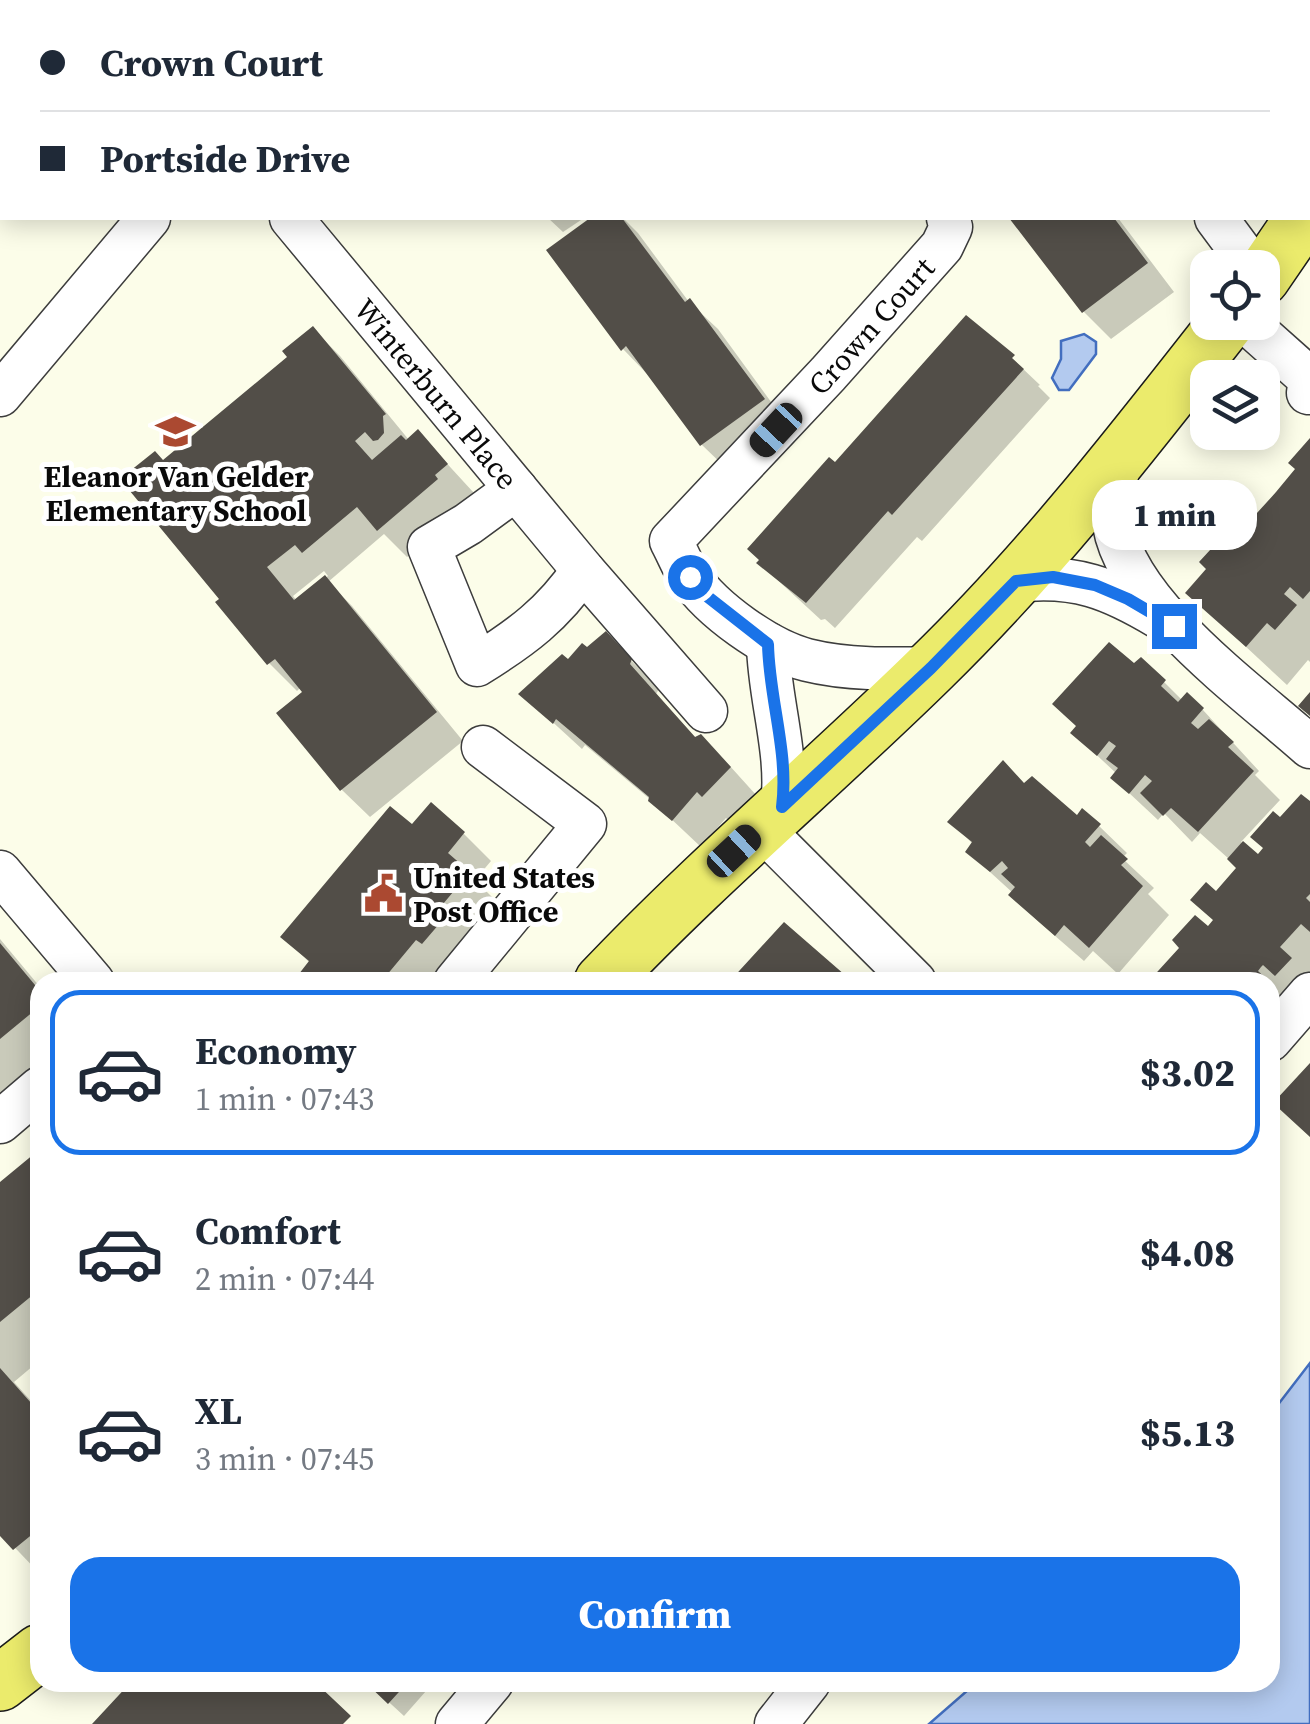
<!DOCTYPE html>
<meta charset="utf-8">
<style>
body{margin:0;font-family:"Source Serif 4",serif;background:#f2f2f3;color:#1f2937;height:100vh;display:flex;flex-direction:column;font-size:38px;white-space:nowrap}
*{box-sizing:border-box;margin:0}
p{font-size:32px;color:#747a83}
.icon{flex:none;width:55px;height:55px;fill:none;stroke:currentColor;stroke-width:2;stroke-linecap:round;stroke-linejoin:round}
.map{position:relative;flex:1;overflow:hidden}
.side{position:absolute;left:30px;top:972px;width:1250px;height:720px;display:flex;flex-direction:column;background:#fff;border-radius:30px;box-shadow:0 5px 25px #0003}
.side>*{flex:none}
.hud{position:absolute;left:0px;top:0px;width:1310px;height:220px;box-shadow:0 5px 25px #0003;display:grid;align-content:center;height:220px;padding:0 40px;background:#fff}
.buttons{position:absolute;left:1190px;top:250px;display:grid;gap:20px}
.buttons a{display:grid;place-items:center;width:90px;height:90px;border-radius:20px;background:#fff;box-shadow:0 5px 25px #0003;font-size:50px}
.end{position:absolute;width:45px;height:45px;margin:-22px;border:12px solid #1a73e8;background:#fff;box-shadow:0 0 0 5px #fff}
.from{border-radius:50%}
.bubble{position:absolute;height:70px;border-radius:30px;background:#fff;box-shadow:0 5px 25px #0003;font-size:32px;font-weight:800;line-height:70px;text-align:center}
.car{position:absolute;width:30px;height:60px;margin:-30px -15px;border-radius:12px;box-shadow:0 0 8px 2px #0007;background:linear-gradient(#222 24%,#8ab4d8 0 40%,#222 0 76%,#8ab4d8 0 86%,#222 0)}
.hud b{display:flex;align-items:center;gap:35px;height:95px;font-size:38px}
.hud b+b{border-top:2px solid #e0e1e3}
.hud i{width:25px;height:25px;background:#1f2937}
ul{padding:18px 0 0;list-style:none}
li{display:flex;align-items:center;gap:30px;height:165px;margin:0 20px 15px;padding:0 20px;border:5px solid transparent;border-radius:30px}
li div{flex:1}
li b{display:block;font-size:38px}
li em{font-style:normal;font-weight:800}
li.selected{border-color:#1a73e8}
li>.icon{width:90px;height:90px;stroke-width:1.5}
.cta{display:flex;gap:20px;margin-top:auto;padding:20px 40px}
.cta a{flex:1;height:115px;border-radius:30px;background:#1a73e8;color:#fff;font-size:40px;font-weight:800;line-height:115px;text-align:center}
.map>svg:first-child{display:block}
.water{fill:#b3caef;stroke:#426ebf;stroke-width:2.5}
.shadow{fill:#0003;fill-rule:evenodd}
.building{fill:#524e48}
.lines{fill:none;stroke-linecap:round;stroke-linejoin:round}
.minor-casing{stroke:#3d3d3d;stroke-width:45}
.major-casing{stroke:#1b1b1b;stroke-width:58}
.minor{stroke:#fff;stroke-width:42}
.major{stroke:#ebeb6c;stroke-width:55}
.route{stroke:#1a73e8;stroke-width:12}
.labels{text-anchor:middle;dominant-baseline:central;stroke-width:10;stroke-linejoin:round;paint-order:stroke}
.street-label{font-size:30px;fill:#0a0a0a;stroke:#fff}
.poi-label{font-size:30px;font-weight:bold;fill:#0a0a0a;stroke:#fff}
</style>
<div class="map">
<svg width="1310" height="1724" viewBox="0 0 1310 1724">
<rect width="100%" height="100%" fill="#fcfde9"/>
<path class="water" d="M 1084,334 L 1096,342 L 1096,354 L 1069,390 L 1059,390 L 1052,378 L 1061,359 L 1061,341 Z
M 1310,1363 L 1310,1724 L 929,1724 L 976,1683 L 1270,1682 L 1270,1415 Z"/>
<path class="shadow" d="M 426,0 L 541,0 L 424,2 Z
M 666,0 L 691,0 L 693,2 L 663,2 Z
M 874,0 L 974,0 L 971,2 Z
M 548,218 L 584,218 L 563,232 Z
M 594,218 L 623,218 L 638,233 L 689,302 L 718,329 L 790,428 L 730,472 L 702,445 L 650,377 L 623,349 L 549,250 Z
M 1012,218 L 1118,218 L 1174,292 L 1111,339 L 1083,311 Z
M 980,328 L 1040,385 L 1038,386 L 1050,398 L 922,541 L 917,537 L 835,628 L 825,619 L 821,620 L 759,563 L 835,465 Z
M 313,329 L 340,356 L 409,440 L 418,432 L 474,493 L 461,504 L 464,508 L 407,557 L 384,534 L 328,582 L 352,606 L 463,741 L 370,817 L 342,790 L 279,713 L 305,692 L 301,687 L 297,691 L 269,663 L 219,602 L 223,599 L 164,462 L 291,358 ZM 324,571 L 328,576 L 297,601 L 293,596 Z
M 1310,442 L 1310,662 L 1308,660 L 1287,685 L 1188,593 L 1235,552 L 1257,516 L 1298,469 Z
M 606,635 L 659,689 L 656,694 L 697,739 L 729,765 L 757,796 L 731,823 L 726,818 L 701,847 L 651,800 L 585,745 L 582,749 L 522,694 Z
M 1134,667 L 1164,682 L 1183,701 L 1203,710 L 1259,771 L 1255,775 L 1280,800 L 1241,842 L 1258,857 L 1280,821 L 1310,805 L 1310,1008 L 1270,1049 L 1270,982 L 1151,982 L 1183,948 L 1216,922 L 1239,868 L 1200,833 L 1192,842 L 1164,813 L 1158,820 L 1113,778 L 1117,774 L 1073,733 Z
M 1025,786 L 1077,819 L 1099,826 L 1127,853 L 1122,858 L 1154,888 L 1148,894 L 1169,915 L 1118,974 L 1093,951 L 1084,961 L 1039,922 L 1011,895 L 1013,893 L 968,852 L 974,845 L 951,822 Z
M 413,828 L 464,834 L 491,861 L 475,880 L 496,901 L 431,982 L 302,982 L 298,978 L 310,963 L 283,936 Z
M 784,926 L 849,982 L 732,982 Z
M 0,939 L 40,987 L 40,1077 L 0,1097 Z
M 40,1152 L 40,1360 L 14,1382 L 40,1411 L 40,1574 L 0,1532 L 0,1185 Z
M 367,1682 L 434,1682 L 404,1716 Z"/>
<path class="building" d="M 590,218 L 622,218 L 685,302 L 690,298 L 765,399 L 700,446 L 626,346 L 621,351 L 546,250 Z
M 1009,218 L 1114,218 L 1148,263 L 1082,313 Z
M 966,315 L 1015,355 L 1012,358 L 1024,369 L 892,515 L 888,511 L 806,603 L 756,563 L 759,560 L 747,549 L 829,457 L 835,462 Z
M 313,326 L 386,414 L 383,416 L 384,433 L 378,440 L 373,441 L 365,432 L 355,441 L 372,460 L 401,435 L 406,440 L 418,429 L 448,464 L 435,475 L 438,479 L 377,531 L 357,507 L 302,553 L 295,545 L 267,567 L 294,600 L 325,575 L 437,712 L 340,791 L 276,713 L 302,692 L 275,659 L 267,665 L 215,602 L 219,599 L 120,479 L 155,451 L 163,460 L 287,357 L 282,351 Z
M 1310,438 L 1310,591 L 1303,599 L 1290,587 L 1284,594 L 1297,605 L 1275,630 L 1267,623 L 1246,647 L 1185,593 L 1206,569 L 1199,562 L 1222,537 L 1235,549 L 1240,543 L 1227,532 L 1249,506 L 1257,513 L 1276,492 L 1295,469 L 1288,463 Z
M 606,631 L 632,659 L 630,664 L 695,737 L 701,734 L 731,767 L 702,797 L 697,792 L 672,821 L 648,801 L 649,797 L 556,719 L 553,724 L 518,694 L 562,654 L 568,659 L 582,643 L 587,647 Z
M 1109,642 L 1134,663 L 1141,657 L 1166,680 L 1161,686 L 1178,702 L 1187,692 L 1204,708 L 1191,723 L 1198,729 L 1209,719 L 1234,742 L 1228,747 L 1254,771 L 1198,832 L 1171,808 L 1163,816 L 1140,793 L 1152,781 L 1145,775 L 1129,794 L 1110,778 L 1118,768 L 1106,759 L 1116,746 L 1109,741 L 1097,756 L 1070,733 L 1076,726 L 1052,704 Z
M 1310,692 L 1310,716 L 1298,706 Z
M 1003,760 L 1024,783 L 1032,776 L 1077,815 L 1082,808 L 1101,824 L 1085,842 L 1090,847 L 1101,835 L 1128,859 L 1121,865 L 1143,886 L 1089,948 L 1064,925 L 1055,936 L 1008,895 L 1015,887 L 1001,874 L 1008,868 L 1002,861 L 990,872 L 965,852 L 972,842 L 947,822 Z
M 1301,794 L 1310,801 L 1310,894 L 1306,898 L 1310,902 L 1310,932 L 1301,924 L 1280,947 L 1292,958 L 1275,976 L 1263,965 L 1261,967 L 1258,971 L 1270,982 L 1148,982 L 1179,948 L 1172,940 L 1195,915 L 1208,926 L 1213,920 L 1190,900 L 1206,882 L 1216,891 L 1236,868 L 1227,859 L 1243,841 L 1258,854 L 1263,848 L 1250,837 L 1273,811 L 1280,817 Z
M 431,802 L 465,832 L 448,853 L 470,872 L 432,917 L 440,923 L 422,944 L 416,940 L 381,982 L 338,982 L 335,980 L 332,982 L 299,982 L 295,979 L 309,961 L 280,937 L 390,806 L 412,824 Z
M 784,922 L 853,982 L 729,982 Z
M 0,943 L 40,991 L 40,1006 L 0,1039 Z
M 1310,1063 L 1310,1137 L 1273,1103 Z
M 40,1149 L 40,1289 L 0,1322 L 0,1182 Z
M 0,1368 L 40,1413 L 40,1528 L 13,1550 L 0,1536 Z
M 131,1682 L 315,1682 L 351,1716 L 343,1724 L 92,1724 Z
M 365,1682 L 408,1682 L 388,1704 Z"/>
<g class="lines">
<defs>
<g id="minor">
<path d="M 326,0 L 329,2"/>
<path d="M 370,0 L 373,2"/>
<path d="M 791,0 L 793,2"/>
<path d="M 1056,0 L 1057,2"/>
<path d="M 76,2 L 78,0"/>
<path d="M 548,2 L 550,0"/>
<path d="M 991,2 L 994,0"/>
<path d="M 0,94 L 2,91"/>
<path id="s1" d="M 291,218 L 583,570 L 706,711"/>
<path d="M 1216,218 L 1253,268"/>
<path d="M 1246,322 L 1310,379 L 1308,393"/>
<path d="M 0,395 L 149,218"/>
<path d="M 1121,457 C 1116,480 1109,502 1114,525 C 1128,607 1250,693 1310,747"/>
<path d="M 516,489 L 468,524 L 429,547 L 477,665 C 522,637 553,614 583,570"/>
<path d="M 1016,581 C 1075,574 1110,588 1160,618"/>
<path d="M 768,644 C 769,699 789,752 782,807"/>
<path id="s2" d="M 931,668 C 891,669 847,670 807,660 C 768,650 712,610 689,576 C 682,565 677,552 671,541 L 828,374 L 942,246 L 951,227 L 948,218"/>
<path d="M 760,827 L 915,982"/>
<path d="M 0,872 L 93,982"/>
<path d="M 455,982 L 585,824 L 483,747"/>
<path d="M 1270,1040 L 1310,994"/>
<path d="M 0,1122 L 40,1088"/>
<path d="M 457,1724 L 492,1682"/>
<path d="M 776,1724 L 809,1682"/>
</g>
<path id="major" d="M 1262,278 L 1303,218
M 602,982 C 706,872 823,774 931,668 C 1040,562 1133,442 1227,322
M 0,1683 L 40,1652"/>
</defs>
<use href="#minor" class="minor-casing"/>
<use href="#major" class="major-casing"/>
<use href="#minor" class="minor"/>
<use href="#major" class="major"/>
</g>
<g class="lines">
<path class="route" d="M 690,577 L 708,597 L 768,644 C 769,699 789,752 782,807 L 931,668 L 1016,581 L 1053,577 L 1095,585 L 1128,599 L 1174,626"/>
</g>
<defs>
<symbol id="school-bare" viewBox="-9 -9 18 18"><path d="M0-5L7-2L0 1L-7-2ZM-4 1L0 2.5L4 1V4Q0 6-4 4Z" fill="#ab4931" stroke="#fff" stroke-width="2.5" paint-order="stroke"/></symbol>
<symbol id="civic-bare" viewBox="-9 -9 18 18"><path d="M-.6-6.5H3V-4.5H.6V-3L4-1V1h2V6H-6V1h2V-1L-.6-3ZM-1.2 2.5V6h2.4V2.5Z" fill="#ab4931" stroke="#fff" stroke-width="2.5" paint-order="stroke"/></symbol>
</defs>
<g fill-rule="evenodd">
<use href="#school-bare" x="148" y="404" width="55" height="55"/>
<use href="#civic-bare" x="356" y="866" width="55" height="55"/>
</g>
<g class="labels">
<g class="street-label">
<text stroke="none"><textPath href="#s2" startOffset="605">Crown Court</textPath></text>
<text stroke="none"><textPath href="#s1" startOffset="228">Winterburn Place</textPath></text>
</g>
<g class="poi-label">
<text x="176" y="476">Eleanor Van Gelder<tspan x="176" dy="34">Elementary School</tspan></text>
<text x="413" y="877" text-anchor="start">United States<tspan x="413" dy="34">Post Office</tspan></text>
</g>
</g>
</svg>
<div class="buttons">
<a><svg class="icon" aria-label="locate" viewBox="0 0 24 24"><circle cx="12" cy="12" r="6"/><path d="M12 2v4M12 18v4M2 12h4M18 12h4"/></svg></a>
<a><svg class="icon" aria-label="layers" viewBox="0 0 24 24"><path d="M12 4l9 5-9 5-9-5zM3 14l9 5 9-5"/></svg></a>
</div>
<i class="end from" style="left:690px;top:577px"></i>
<i class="end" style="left:1174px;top:626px"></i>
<div class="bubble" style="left:1092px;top:480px;width:165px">1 min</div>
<i class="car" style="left:776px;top:430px;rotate:223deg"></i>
<i class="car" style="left:734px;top:851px;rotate:47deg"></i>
<div class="hud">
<b><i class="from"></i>Crown Court</b>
<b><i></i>Portside Drive</b>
</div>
<section class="side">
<ul>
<li class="selected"><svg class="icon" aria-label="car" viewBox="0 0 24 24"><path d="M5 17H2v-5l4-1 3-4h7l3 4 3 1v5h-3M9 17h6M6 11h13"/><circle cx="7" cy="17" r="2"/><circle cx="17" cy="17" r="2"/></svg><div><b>Economy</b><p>1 min · 07:43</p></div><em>$3.02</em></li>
<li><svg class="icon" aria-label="car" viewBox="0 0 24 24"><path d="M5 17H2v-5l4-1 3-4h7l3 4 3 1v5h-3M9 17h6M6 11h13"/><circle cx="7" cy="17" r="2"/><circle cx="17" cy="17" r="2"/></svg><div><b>Comfort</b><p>2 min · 07:44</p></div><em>$4.08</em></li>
<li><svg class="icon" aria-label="car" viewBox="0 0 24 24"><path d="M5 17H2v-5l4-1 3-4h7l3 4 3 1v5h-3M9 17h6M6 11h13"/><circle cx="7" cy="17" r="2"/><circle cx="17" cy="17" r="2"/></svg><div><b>XL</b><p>3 min · 07:45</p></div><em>$5.13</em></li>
</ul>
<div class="cta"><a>Confirm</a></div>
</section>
</div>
